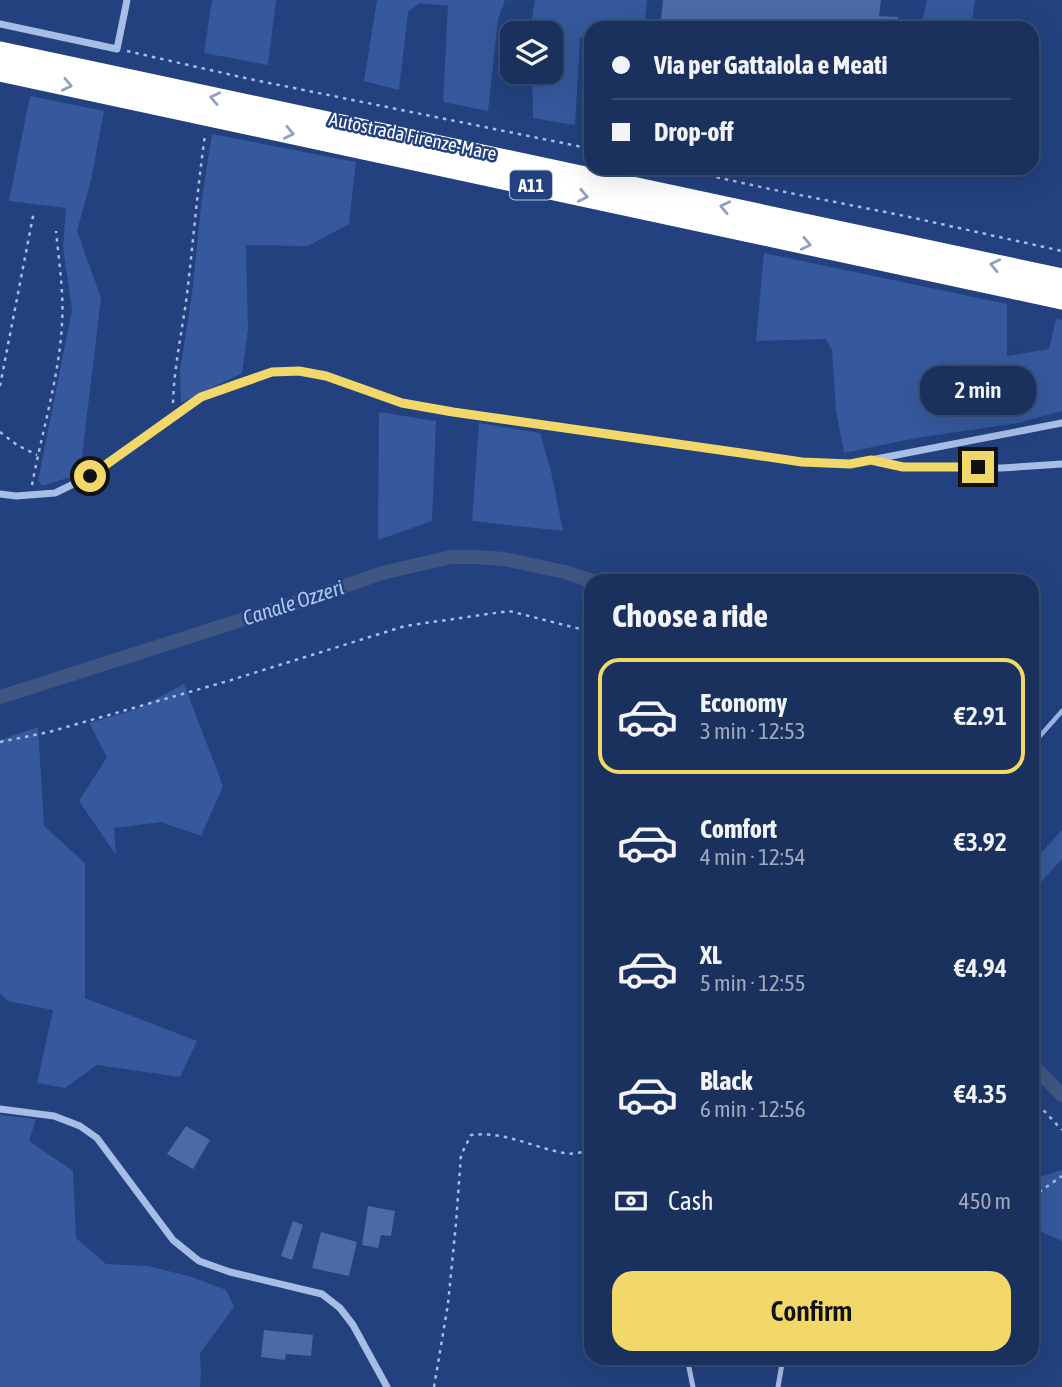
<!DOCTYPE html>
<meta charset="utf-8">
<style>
body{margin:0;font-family:"Asap Condensed",sans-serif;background:#233964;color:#f1f3f6;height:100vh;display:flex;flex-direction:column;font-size:26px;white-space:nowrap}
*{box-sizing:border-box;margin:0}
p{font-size:23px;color:#9fa9bc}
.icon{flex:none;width:38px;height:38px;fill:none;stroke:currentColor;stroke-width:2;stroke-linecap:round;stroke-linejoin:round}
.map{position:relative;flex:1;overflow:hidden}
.panel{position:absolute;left:584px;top:574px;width:455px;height:791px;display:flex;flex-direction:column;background:#1a315e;border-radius:21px;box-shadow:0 7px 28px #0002,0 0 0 2px #384c73}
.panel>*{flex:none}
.hud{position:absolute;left:584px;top:21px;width:455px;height:154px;border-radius:21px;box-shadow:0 7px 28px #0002,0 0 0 2px #384c73;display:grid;align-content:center;height:154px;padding:0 28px;background:#1a315e}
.buttons{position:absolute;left:500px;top:21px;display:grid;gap:14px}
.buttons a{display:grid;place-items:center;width:63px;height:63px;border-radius:14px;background:#1a315e;box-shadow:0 7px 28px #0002,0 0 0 2px #384c73;font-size:35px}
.end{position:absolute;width:32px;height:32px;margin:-16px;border:9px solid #f2d869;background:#111;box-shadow:0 0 0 4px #111}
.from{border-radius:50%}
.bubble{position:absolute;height:49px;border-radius:21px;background:#1a315e;box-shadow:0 7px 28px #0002,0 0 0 2px #384c73;font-size:23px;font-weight:600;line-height:49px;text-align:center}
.hud b{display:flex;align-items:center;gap:24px;height:66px;font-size:26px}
.hud b+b{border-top:2px solid #384c73}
.hud i{width:18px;height:18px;background:#f1f3f6}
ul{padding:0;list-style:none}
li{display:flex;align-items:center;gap:21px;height:116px;margin:0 14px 10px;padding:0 14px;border:4px solid transparent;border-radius:21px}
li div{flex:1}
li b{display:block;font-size:26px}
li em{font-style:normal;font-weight:600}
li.on{border-color:#f2d869}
li>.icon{width:63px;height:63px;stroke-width:1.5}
h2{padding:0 28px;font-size:32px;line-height:84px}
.pay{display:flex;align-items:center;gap:18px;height:77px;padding:0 28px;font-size:26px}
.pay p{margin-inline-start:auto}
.action{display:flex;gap:14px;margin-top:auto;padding:14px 28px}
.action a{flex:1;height:80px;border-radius:21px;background:#f2d869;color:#111;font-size:28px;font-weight:600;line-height:80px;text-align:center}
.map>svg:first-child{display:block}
.green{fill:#35599c}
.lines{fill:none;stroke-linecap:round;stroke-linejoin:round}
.stream{stroke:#9ab6e8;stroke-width:4.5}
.canal{stroke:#3f5683;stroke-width:14}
.building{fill:#4b6aa7}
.path{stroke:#a6bde6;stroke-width:2.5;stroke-dasharray:3.5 5;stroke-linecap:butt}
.lane{stroke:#a6bde6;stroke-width:5}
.street{stroke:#a6bde6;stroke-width:7}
.highway{stroke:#fff;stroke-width:21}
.oneway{stroke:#90a0be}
.route{stroke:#f2d869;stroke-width:9}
.labels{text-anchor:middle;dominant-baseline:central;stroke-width:5;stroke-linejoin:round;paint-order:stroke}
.shield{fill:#22417e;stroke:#bdc6d8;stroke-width:2}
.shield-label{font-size:18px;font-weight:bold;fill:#fff}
.street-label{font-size:19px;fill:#fff;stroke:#22417e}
.water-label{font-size:21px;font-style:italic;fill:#b2c7ee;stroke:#22417e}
</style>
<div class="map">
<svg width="1062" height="1387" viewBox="0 0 1062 1387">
<rect width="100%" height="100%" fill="#22417e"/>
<path class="green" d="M 212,0 L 276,0 L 268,65 L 204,53 Z
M 377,0 L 505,0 L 498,20 L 488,111 L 443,102 L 448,6 L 420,3 L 408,12 L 399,90 L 364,81 Z
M 535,0 L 647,0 L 644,28 L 592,28 L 591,38 L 580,37 L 575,125 L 533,118 L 532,72 L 551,72 L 551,33 L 531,33 L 531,24 Z
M 927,0 L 975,0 L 971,28 L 921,28 Z
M 30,96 L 104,111 L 91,180 L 77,231 L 101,298 L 80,474 L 42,486 L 38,481 L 72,310 L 63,247 L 66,208 L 9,201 Z
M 212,134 L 356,162 L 349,224 L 308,246 L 246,245 L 248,330 L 242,373 L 181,403 L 180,371 L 192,294 L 202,198 Z
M 764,253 L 1007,304 L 1007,356 L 1049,349 L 1056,319 L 1062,320 L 1062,411 L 1018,423 L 916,438 L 844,453 L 836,411 L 832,350 L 826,339 L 756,341 Z
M 379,412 L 436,421 L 432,521 L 378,540 Z
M 479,423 L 540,433 L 551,471 L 563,531 L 472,521 Z
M 184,684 L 223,786 L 201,836 L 161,822 L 114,828 L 116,855 L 79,801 L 107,757 L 89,723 L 137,709 Z
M 38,727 L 44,826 L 85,863 L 85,998 L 197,1041 L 180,1077 L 97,1065 L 65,1088 L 37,1083 L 53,1010 L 8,1001 L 0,993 L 0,740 Z
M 1062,830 L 1062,859 L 1033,891 L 1033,862 Z
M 0,1115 L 36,1119 L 29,1141 L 73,1171 L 76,1238 L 106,1264 L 148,1266 L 192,1277 L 226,1290 L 234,1307 L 200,1353 L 201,1376 L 200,1387 L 0,1387 Z
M 1062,1170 L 1062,1241 L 1033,1228 L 1032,1181 L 1035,1178 Z"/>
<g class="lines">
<path class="stream" d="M 1032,745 L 1062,711"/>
<path class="canal" d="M 0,697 L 317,596 L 382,573 L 451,557 L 477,557 L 504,559 L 565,572 L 592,581
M 1032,1065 L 1062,1095"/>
</g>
<path class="building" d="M 663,0 L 881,0 L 879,16 L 898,17 L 896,28 L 660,28 Z
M 186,1126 L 210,1140 L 193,1169 L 167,1154 Z
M 368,1206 L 395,1211 L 391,1236 L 381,1235 L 378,1248 L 362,1245 Z
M 293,1221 L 303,1225 L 292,1260 L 281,1256 Z
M 321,1232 L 357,1242 L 349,1276 L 312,1268 Z
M 264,1330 L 313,1335 L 311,1356 L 286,1354 L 285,1360 L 261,1357 Z"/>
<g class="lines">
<path class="path" d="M 127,51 L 245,78 L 592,149
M 675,168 L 770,189 L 905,216 L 1062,251
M 0,386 L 34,211
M 173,403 C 174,369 181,336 186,302 C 193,246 197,191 205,135
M 0,432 L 17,445 L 37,455
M 32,485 C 42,431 59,378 62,324 C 64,293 59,262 56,231
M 0,742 L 49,732 L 228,681 L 405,626 L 509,611 L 592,632
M 1032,1098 L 1062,1130
M 1032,1197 L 1062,1176
M 434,1387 L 448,1304 L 456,1223 L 461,1155 L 471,1135 C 504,1131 532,1147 564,1153 C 572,1155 583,1152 592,1150"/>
<path class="lane" d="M 687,1358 L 693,1387
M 778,1387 L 783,1358"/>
<path class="street" d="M 0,24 L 117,49 L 127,0
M 875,461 L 903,467 L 1002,468 L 1062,464
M 0,494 L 16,496 L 55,493 L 90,476 L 201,397 L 237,383 L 272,372 L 299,371 L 326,376 L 403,403 L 453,412 L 802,462 L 850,464 L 1062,423
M 0,1109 L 54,1116 L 80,1126 L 97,1138 L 173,1240 L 199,1261 L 230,1272 L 322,1294 L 340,1308 L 353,1325 L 387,1387"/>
<path class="highway" d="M 0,52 L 1062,279
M 0,71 L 1062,299"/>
</g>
<defs><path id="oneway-chevron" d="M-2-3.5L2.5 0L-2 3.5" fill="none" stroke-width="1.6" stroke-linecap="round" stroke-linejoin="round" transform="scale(1.75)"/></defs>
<g class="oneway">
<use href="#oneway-chevron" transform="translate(67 85) rotate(12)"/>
<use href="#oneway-chevron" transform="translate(215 98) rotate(-168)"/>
<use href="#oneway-chevron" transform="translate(289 133) rotate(12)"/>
<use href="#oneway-chevron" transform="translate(583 196) rotate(12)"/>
<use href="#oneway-chevron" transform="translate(725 207) rotate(-168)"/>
<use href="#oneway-chevron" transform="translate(806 244) rotate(12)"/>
<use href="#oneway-chevron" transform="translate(995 265) rotate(-168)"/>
</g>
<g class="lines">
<path class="route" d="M 90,476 L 201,397 L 272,372 L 299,371 L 326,376 L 402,403 L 453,412 L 748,454 L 802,462 L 850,464 L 871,460 L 903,467 L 978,467"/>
</g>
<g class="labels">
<rect class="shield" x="510" y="170.5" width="42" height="29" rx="5"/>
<g class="shield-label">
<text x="531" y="185">A11</text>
</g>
<g class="street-label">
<text transform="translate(413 136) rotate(12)">Autostrada Firenze-Mare</text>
</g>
<g class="water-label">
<text transform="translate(293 602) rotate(-18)">Canale Ozzeri</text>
</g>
</g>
</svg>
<div class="buttons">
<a><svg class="icon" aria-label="layers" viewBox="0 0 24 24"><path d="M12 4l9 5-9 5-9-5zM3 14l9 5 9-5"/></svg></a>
</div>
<i class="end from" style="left:90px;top:476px"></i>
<i class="end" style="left:978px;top:467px"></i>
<div class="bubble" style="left:920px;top:366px;width:116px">2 min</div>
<div class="hud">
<b><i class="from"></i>Via per Gattaiola e Meati</b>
<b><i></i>Drop-off</b>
</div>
<section class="panel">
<h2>Choose a ride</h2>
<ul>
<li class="on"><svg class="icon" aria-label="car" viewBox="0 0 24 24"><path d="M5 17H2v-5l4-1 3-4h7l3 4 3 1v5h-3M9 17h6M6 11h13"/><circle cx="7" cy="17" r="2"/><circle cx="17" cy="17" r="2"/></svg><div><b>Economy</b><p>3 min · 12:53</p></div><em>€2.91</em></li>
<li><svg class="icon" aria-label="car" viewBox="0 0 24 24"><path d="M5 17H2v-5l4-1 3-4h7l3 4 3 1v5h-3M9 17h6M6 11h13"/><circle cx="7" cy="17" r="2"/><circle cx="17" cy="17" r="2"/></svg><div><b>Comfort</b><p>4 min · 12:54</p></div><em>€3.92</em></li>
<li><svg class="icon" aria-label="car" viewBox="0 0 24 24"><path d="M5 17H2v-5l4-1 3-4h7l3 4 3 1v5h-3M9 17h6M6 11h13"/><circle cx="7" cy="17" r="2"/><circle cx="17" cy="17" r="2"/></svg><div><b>XL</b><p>5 min · 12:55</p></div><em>€4.94</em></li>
<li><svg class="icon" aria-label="car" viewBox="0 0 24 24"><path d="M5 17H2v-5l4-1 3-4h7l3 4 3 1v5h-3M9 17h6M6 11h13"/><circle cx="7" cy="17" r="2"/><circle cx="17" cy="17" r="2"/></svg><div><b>Black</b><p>6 min · 12:56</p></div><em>€4.35</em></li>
</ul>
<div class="pay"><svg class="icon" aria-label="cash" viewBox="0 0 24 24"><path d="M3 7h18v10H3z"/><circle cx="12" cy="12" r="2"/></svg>Cash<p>450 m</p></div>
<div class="action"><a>Confirm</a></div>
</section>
</div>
